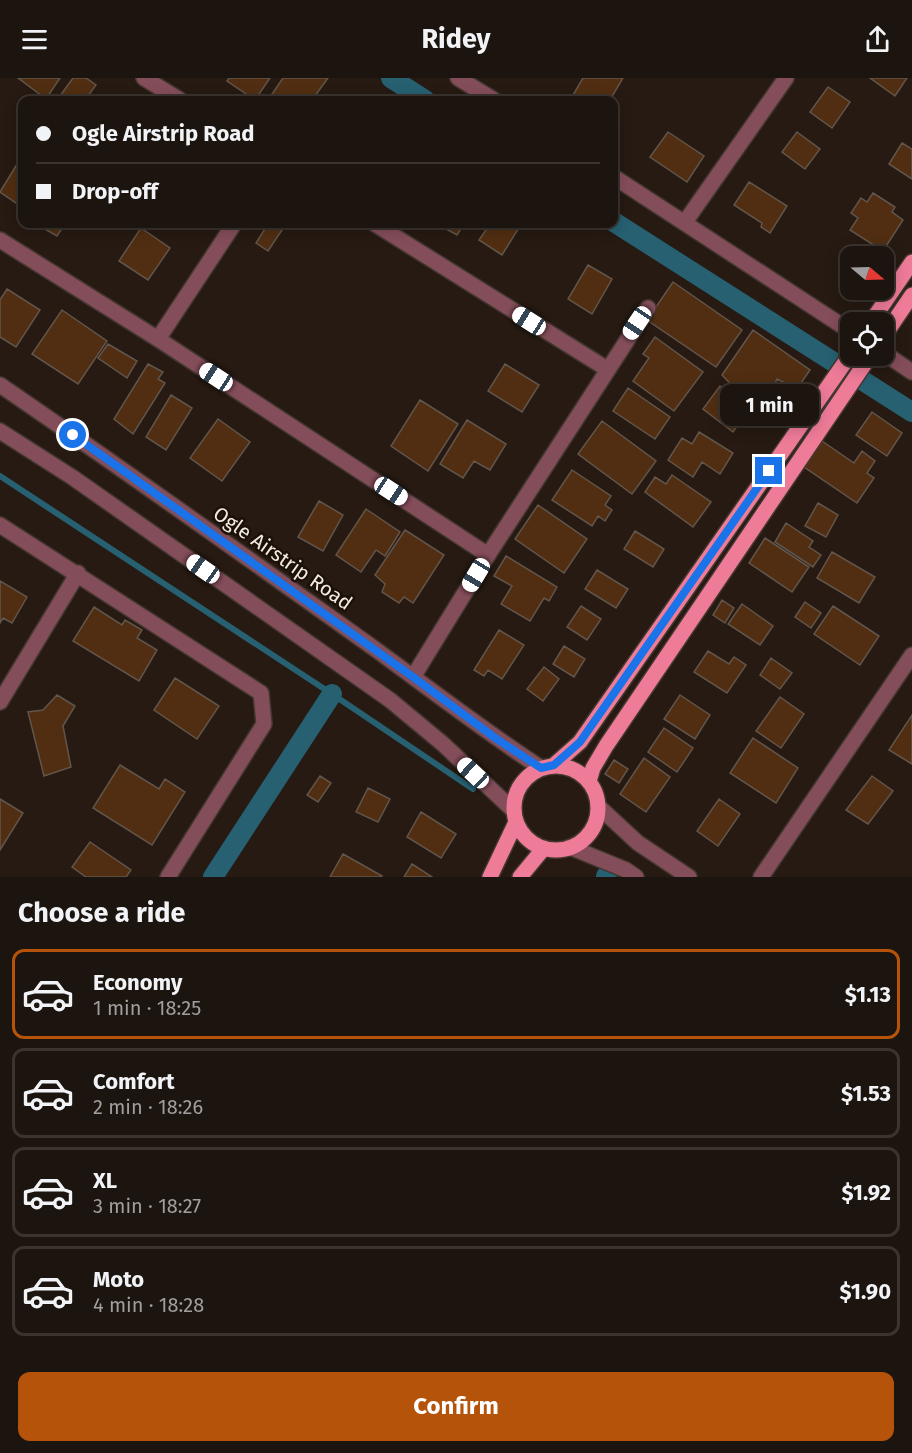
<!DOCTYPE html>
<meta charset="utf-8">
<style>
body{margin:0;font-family:"Fira Sans",sans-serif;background:#251d17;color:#f1f3f6;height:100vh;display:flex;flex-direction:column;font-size:22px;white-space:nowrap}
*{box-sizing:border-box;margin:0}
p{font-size:20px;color:#a09e9e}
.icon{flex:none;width:33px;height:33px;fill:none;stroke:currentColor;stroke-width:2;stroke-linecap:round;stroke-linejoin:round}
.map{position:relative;height:799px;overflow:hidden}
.side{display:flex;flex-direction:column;background:#1c140e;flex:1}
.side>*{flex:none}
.guide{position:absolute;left:18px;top:18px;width:600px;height:132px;border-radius:12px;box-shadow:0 3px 15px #0003,0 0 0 2px #3a332e;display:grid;align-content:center;height:132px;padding:0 18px;background:#1c140e}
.needle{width:39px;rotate:109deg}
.tools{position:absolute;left:840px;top:168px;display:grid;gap:12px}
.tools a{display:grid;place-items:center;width:54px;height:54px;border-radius:12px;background:#1c140e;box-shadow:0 3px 15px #0003,0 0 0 2px #3a332e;font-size:30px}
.end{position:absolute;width:27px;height:27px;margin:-14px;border:8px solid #1a73e8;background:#fff;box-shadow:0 0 0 3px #fff}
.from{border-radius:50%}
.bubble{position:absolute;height:42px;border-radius:12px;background:#1c140e;box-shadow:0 3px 15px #0003,0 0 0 2px #3a332e;font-size:20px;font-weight:700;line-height:42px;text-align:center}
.car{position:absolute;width:18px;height:36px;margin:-18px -9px;border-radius:8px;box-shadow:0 0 4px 2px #0007;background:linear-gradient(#fff 24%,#345 0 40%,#fff 0 76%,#345 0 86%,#fff 0)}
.guide b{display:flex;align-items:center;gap:21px;height:57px;font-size:22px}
.guide b+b{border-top:2px solid #3a332e}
.guide i{width:15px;height:15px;background:#f1f3f6}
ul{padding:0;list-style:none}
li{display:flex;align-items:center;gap:18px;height:90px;margin:0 12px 9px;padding:0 6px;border:3px solid #3a332e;border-radius:12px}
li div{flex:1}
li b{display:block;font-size:22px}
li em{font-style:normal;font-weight:700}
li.active{border-color:#b45309}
li>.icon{width:54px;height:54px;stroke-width:1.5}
h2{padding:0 18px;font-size:27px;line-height:72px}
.button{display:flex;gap:12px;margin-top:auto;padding:12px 18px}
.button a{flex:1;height:69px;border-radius:12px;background:#b45309;color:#fff;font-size:24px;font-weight:700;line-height:69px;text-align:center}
header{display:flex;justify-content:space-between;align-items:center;height:78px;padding:0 18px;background:#1c140e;font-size:27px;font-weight:700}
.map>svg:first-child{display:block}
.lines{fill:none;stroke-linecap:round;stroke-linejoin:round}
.stream{stroke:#266071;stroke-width:6}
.canal{stroke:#266071;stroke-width:20}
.building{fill:#512e11;stroke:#62554b;stroke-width:1.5}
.minor-casing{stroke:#433730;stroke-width:18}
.major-casing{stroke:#433730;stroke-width:18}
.minor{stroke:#844d5a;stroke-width:15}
.major{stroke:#ee7b98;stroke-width:15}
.route{stroke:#1a73e8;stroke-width:8}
.labels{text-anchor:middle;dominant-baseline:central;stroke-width:5;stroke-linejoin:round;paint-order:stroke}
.street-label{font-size:20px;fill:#f3eae5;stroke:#1c1109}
</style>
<header><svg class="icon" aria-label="menu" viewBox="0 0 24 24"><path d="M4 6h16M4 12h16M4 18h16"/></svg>Ridey<svg class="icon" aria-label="share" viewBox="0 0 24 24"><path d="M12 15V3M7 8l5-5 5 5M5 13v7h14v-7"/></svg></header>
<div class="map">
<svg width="912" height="799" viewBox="0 0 912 799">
<rect width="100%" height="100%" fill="#261a12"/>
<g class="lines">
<path class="stream" d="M 0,398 L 332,616 L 473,711"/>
<path class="canal" d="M 391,0 L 425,22
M 614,144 L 912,334
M 606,798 L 607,799
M 213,799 L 332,616"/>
</g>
<path class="building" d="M 18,0 L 60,0 L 46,21 Z
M 73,0 L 86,0 L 96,7 L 85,22 L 57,22 Z
M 229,0 L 270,0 L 255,22 L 227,3 Z
M 283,0 L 328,0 L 312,22 L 268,22 Z
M 583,0 L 623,0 L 610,22 L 581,22 L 573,17 Z
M 870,0 L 907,0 L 895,18 Z
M 828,9 L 850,24 L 832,50 L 810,34 Z
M 668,54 L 704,78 L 687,104 L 650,79 Z
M 797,54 L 820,71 L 805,91 L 782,74 Z
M 902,65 L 912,71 L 912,101 L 889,86 Z
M 22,78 L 22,129 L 0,114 Z
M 749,104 L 787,128 L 770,155 L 761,149 L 762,145 L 734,127 Z
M 873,115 L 895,129 L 892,134 L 903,142 L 883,173 L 850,152 L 858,140 L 851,135 L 861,120 L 867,124 Z
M 36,146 L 65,146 L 57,158 Z
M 268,146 L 286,146 L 268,173 L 256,165 Z
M 437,146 L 464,146 L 457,157 Z
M 490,146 L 516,146 L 520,148 L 502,177 L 479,162 Z
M 141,150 L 170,170 L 148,202 L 119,183 Z
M 588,187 L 612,201 L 592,236 L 568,221 Z
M 673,204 L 742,252 L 716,289 L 647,242 Z
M 7,211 L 40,232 L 16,269 L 0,259 L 0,222 Z
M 62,232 L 107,263 L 78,306 L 32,276 Z
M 753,252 L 810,292 L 797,311 L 777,301 L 770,316 L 751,307 L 743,319 L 722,297 Z
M 655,259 L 703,294 L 674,333 L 633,303 L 649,280 L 643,276 Z
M 108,266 L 137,283 L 127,300 L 98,280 Z
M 148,286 L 163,294 L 158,301 L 165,305 L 133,356 L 114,341 Z
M 505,286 L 539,307 L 522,334 L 488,313 Z
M 720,308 L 750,330 L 733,354 L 703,331 Z
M 628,310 L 670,339 L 655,361 L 613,333 Z
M 171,317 L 192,330 L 166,372 L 146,359 Z
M 420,322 L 458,346 L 428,393 L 391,368 Z
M 872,334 L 902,355 L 887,378 L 856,357 Z
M 218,341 L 250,364 L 222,403 L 190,380 Z
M 467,342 L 506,366 L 490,392 L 474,383 L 463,400 L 440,386 Z
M 602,343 L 656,383 L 632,416 L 578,376 Z
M 699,354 L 733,375 L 720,396 L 702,384 L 693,399 L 668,382 L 682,360 L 692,366 Z
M 822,363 L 854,385 L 862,373 L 875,383 L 867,395 L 874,400 L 857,425 L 804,389 Z
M 572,392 L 611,418 L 605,427 L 612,432 L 605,443 L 598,438 L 592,448 L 552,422 Z
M 672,397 L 711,424 L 693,449 L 645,414 L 655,399 L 666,406 Z
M 319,423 L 343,437 L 323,473 L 298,459 Z
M 818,425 L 838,437 L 826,459 L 805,448 Z
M 538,427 L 587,461 L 564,495 L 515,461 Z
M 366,431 L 400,454 L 385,478 L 376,472 L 361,494 L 336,477 Z
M 786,445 L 813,463 L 809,469 L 821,477 L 813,489 L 775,464 Z
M 405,452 L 444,477 L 413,525 L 404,519 L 399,525 L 382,514 L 385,506 L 375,497 Z
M 635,453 L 664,471 L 653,489 L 624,471 Z
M 765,460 L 809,489 L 792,514 L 749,485 Z
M 832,474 L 875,499 L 859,525 L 817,500 Z
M 506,478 L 557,509 L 549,523 L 544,520 L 530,543 L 501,526 L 512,508 L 494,498 Z
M 597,492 L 628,511 L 616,530 L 585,511 Z
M 0,503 L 27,519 L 12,545 L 3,540 L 0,545 Z
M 722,522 L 734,530 L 725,545 L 713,537 Z
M 805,524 L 821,535 L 811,550 L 795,539 Z
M 742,526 L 773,548 L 760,567 L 728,546 Z
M 581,528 L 601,541 L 587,562 L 567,549 Z
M 833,528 L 879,558 L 860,587 L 814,556 Z
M 94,529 L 122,547 L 125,542 L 142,552 L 137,560 L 157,572 L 139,603 L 73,563 Z
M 499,552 L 524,567 L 502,601 L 488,592 L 484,598 L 474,592 Z
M 564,568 L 585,581 L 574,599 L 553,586 Z
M 708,573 L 729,586 L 734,579 L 746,587 L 727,615 L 694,594 Z
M 771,580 L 792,595 L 780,611 L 760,597 Z
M 544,589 L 559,601 L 543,623 L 527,611 Z
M 175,600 L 219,628 L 197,661 L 154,632 Z
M 57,617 L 75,628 L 63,648 L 71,689 L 44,698 L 28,634 L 43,632 Z
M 680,617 L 710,637 L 695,661 L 664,641 Z
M 780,619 L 804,636 L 781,670 L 756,653 Z
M 912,637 L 912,686 L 889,672 Z
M 664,650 L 693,670 L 677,694 L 648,674 Z
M 753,660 L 798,690 L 776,725 L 730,695 Z
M 644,680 L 670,699 L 646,734 L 620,716 Z
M 614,682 L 628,691 L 619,705 L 605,696 Z
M 120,687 L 159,711 L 165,701 L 185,714 L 152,767 L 93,730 Z
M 320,698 L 331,705 L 318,724 L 307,717 Z
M 872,698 L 893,713 L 868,746 L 846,732 Z
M 368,710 L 390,721 L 378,744 L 356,734 Z
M 0,721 L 23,735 L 0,772 Z
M 719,721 L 740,736 L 718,768 L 697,753 Z
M 421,734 L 456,756 L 441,780 L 407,759 Z
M 90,764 L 131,792 L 126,799 L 86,799 L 72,789 Z
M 343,776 L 382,798 L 381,799 L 330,799 Z
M 412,786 L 432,799 L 404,799 Z"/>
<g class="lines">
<defs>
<path id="minor" d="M 144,0 L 180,22
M 458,0 L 494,22
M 614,99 L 850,253
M 685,144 L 786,0
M 375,146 L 607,291
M 0,162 L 158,261 L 488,477
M 158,261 L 234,146
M 884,275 L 912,294
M 0,307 C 126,393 250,482 375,571 C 430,611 484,653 541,690
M 0,353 L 72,399 L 390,622 L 443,666 L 513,732
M 0,447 L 261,615 L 264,646 L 168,799
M 413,599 L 488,477 L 648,230
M 0,624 L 78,495
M 598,728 L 638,765 L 689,799
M 570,769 L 626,792 L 636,799
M 761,799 L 912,577"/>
<path id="major" d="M 871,244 L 912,184
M 884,258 L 912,217
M 554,687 L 580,664 L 850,277
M514 730a42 42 0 1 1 84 0a42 42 0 1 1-84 0Z
M 589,703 L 593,690 L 606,668 L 870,278
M 490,799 L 516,744
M 520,799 L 544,770"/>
</defs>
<use href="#minor" class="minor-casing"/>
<use href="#major" class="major-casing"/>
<use href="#minor" class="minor"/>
<use href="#major" class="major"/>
</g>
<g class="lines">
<path class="route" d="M 73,357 L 413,599 L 498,662 L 541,690 L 554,687 L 580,664 L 769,393"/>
</g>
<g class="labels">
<g class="street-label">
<text transform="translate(283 480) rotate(35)">Ogle Airstrip Road</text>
</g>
</g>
</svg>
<div class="tools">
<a><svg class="needle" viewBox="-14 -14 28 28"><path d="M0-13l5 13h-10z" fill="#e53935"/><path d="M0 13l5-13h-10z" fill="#a09e9e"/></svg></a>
<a><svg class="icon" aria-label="locate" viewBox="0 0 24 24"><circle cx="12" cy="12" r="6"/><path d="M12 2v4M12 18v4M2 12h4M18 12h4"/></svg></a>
</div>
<i class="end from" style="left:73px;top:357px"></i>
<i class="end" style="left:769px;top:393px"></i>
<div class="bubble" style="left:720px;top:306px;width:99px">1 min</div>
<i class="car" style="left:529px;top:243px;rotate:302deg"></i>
<i class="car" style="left:637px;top:245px;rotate:214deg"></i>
<i class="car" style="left:216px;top:299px;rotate:303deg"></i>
<i class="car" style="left:391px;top:413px;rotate:123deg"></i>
<i class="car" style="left:203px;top:491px;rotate:305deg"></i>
<i class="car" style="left:476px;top:497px;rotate:211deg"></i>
<i class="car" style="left:473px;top:695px;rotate:313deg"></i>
<div class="guide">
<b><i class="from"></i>Ogle Airstrip Road</b>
<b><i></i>Drop-off</b>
</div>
</div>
<section class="side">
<h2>Choose a ride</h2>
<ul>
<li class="active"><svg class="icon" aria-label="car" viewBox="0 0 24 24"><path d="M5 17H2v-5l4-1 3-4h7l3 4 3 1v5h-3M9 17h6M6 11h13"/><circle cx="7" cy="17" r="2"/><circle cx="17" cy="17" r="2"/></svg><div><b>Economy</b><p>1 min · 18:25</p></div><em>$1.13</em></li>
<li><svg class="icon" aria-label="car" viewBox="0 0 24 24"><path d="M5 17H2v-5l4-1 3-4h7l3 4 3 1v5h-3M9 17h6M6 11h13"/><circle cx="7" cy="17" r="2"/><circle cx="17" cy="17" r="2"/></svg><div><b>Comfort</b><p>2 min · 18:26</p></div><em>$1.53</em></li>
<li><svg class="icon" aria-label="car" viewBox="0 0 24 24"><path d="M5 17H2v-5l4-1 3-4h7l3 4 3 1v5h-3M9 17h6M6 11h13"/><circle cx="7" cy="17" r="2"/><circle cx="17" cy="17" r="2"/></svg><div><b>XL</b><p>3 min · 18:27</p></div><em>$1.92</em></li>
<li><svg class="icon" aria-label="car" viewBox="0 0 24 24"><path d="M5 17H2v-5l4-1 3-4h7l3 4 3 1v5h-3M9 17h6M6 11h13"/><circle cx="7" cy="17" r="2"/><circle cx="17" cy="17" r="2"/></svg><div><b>Moto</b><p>4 min · 18:28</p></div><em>$1.90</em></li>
</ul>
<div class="button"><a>Confirm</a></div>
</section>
